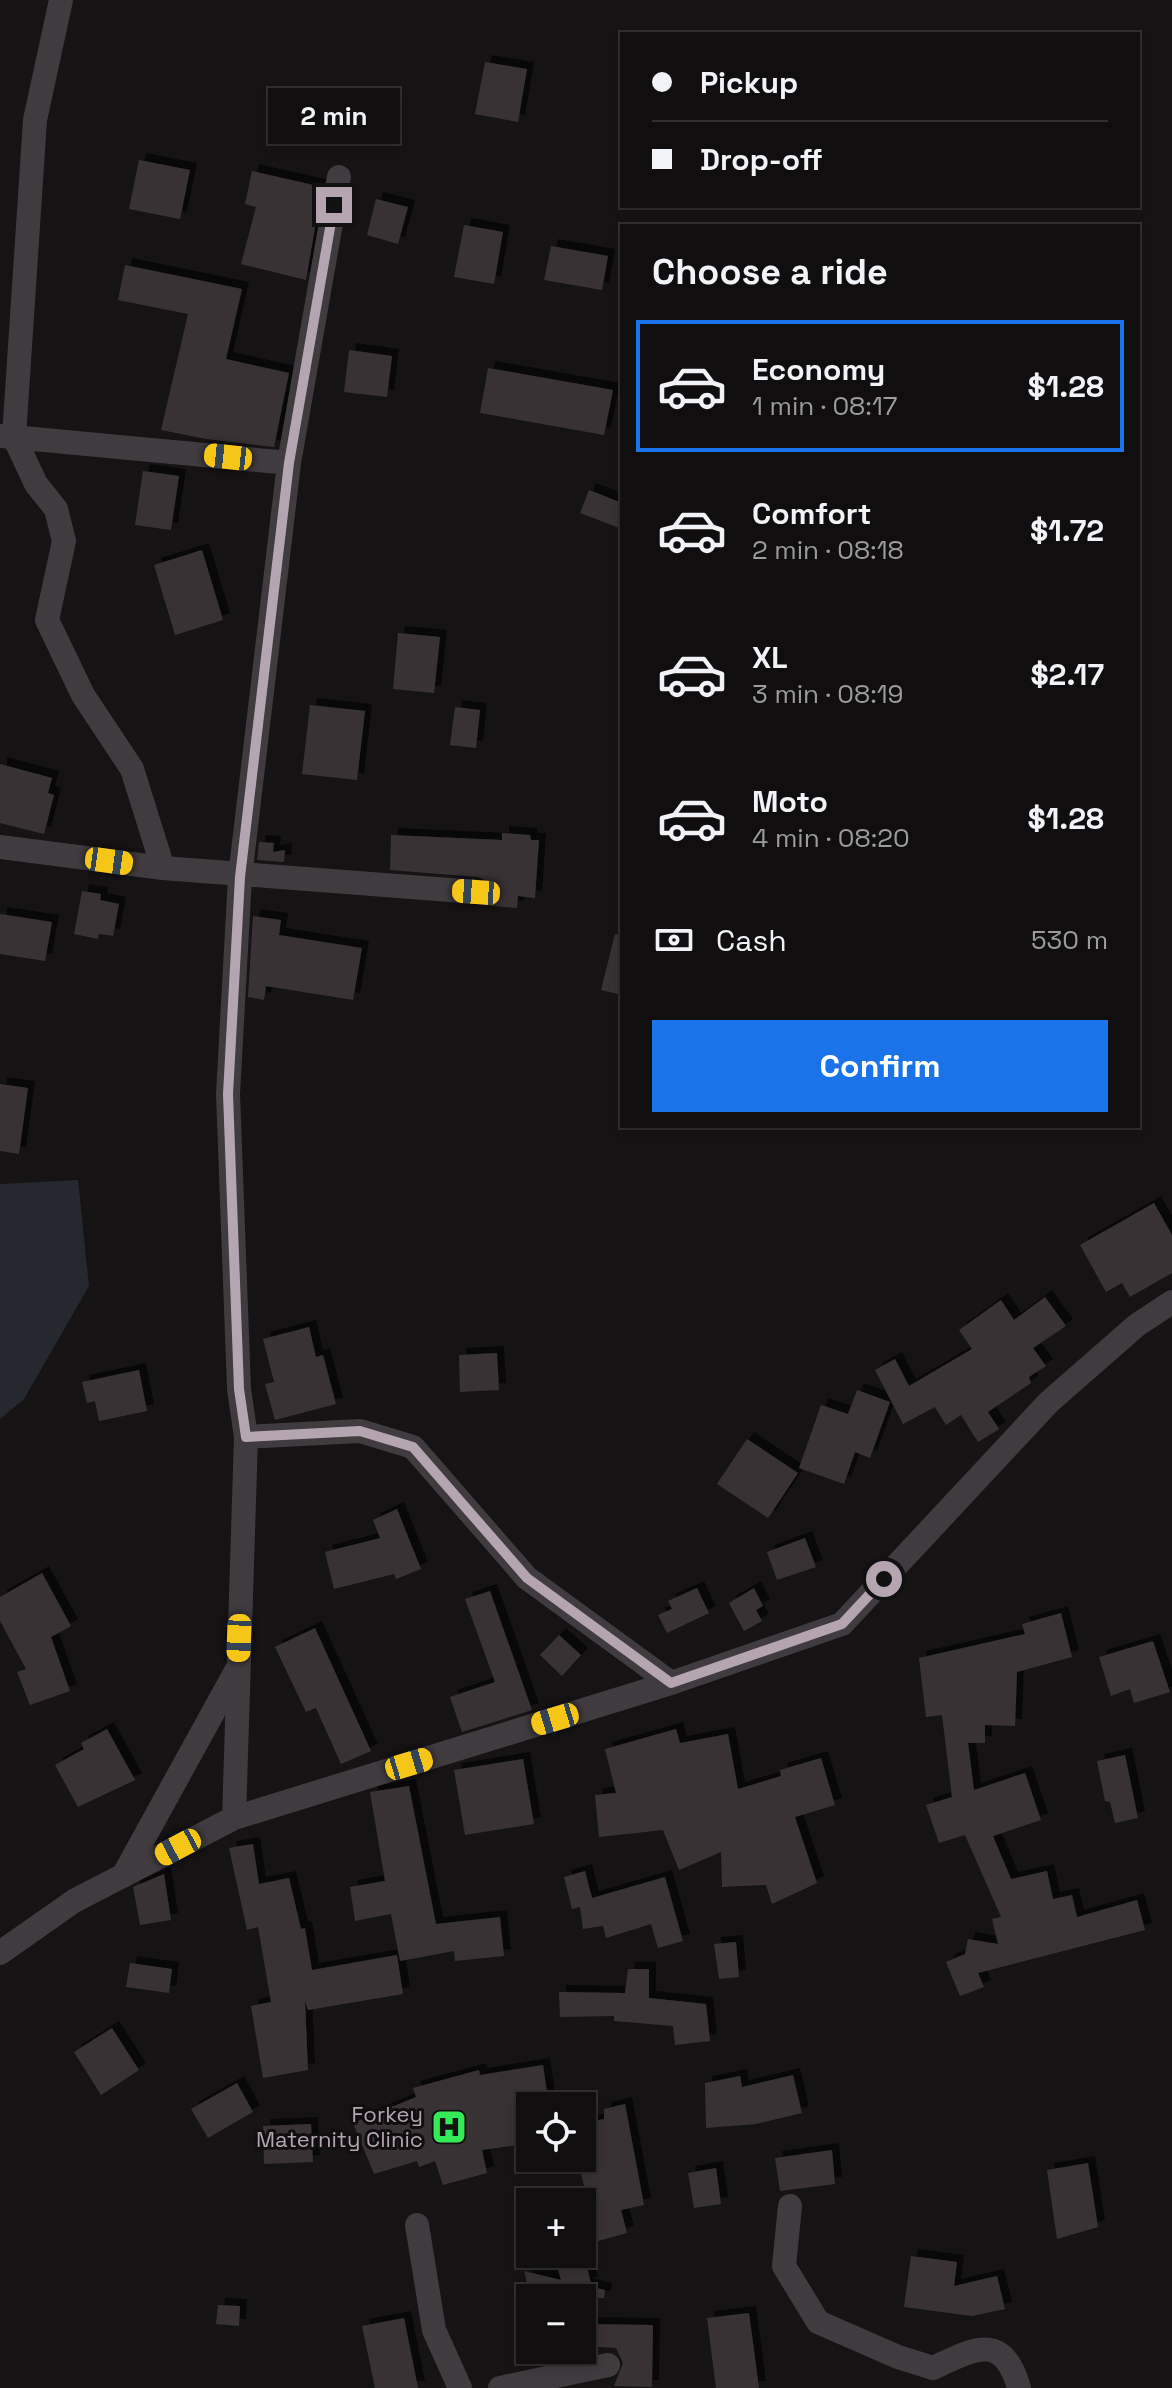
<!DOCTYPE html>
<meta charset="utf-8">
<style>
body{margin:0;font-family:"Space Grotesk",sans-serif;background:#1e1c1d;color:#f1f3f6;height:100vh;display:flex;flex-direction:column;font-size:30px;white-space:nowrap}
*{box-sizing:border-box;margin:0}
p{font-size:26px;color:#9c9c9e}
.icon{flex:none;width:44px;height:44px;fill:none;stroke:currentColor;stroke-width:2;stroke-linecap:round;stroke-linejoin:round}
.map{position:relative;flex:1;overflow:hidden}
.panel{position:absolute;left:620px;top:224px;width:520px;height:904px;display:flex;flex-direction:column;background:#100e0f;border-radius:0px;box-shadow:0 4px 12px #0003,0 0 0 2px #302e2f}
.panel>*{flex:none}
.banner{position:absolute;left:620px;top:32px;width:520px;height:176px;border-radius:0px;box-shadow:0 4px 12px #0003,0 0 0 2px #302e2f;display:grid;align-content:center;height:176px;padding:0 32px;background:#100e0f}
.controls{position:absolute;left:516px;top:2092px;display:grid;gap:16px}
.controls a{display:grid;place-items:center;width:80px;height:80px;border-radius:0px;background:#100e0f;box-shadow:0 4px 12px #0003,0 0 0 2px #302e2f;font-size:40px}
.end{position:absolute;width:36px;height:36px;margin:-18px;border:10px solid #b5a5b1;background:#111;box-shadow:0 0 0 4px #111}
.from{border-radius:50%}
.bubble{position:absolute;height:56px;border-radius:0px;background:#100e0f;box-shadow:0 4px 12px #0003,0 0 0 2px #302e2f;font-size:26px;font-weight:600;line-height:56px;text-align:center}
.car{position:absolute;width:24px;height:48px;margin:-24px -12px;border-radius:10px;box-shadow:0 0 6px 2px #0007;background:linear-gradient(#f5c518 24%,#345 0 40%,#f5c518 0 76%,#345 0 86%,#f5c518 0)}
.banner b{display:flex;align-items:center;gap:28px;height:76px;font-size:30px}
.banner b+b{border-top:2px solid #302e2f}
.banner i{width:20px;height:20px;background:#f1f3f6}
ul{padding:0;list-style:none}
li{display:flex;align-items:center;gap:24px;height:132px;margin:0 16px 12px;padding:0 16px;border:4px solid transparent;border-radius:0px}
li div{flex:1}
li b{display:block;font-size:30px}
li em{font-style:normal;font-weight:600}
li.on{border-color:#1a73e8}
li>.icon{width:72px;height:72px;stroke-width:1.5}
h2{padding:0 32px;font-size:36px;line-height:96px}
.pay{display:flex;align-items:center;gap:20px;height:88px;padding:0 32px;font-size:30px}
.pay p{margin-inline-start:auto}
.action{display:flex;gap:16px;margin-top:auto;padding:16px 32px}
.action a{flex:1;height:92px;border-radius:0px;background:#1a73e8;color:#fff;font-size:32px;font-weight:600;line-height:92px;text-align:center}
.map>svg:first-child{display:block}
.green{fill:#25282e}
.building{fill:#373335;filter:url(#shadow)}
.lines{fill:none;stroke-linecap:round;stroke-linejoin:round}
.minor{stroke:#403b3f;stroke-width:24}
.route{stroke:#b5a5b1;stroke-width:10}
.labels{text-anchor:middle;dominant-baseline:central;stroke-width:6;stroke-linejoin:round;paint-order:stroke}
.poi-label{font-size:22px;fill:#b5a5b1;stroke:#100e0f;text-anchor:end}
</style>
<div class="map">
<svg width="1172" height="2388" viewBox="0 0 1172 2388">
<defs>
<filter id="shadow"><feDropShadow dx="7" dy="-7" stdDeviation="0" flood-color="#0009"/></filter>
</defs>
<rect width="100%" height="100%" fill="#151314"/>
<path class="green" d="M 78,1180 L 89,1286 L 24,1399 L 0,1419 L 0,1184 Z"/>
<path class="building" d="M 485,62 L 527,69 L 518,122 L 475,114 Z
M 139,160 L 190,170 L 180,219 L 129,209 Z
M 252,171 L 322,187 L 306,280 L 241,264 L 256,207 L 245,204 Z
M 376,199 L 408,207 L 398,244 L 367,235 Z
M 464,225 L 503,232 L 494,284 L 454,277 Z
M 551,246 L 608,256 L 602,290 L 544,280 Z
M 125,265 L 242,289 L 226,359 L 289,373 L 274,447 L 206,439 L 161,430 L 188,314 L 118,300 Z
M 349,350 L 392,356 L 387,397 L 344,392 Z
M 488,368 L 613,390 L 604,435 L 480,413 Z
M 143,471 L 179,476 L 171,530 L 135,525 Z
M 589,490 L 622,503 L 622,529 L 580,513 Z
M 202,550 L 223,620 L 175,635 L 154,565 Z
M 398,633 L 440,637 L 434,693 L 393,689 Z
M 310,705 L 365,711 L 357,780 L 302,774 Z
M 455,707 L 480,710 L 476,748 L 450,745 Z
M 0,764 L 52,778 L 48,793 L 54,795 L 44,834 L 0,823 Z
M 502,833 L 530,835 L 531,840 L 539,840 L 535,898 L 518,896 L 517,908 L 483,905 L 491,892 L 485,880 L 478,877 L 390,870 L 391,835 L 502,840 Z
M 259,842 L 274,843 L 273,852 L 285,850 L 284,862 L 257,860 Z
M 82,891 L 101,894 L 100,900 L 119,904 L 113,936 L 99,934 L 98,939 L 74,934 Z
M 0,914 L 52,922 L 45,961 L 0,954 Z
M 253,916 L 281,920 L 279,935 L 362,948 L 353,1000 L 266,986 L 264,1000 L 248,997 Z
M 615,934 L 622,935 L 622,995 L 601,990 Z
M 0,1084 L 28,1088 L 19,1154 L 0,1151 Z
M 1154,1203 L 1172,1235 L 1172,1273 L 1130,1297 L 1122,1283 L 1106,1292 L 1080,1245 Z
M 1045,1297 L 1066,1326 L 1033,1348 L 1046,1366 L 1029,1377 L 1031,1383 L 988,1412 L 999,1429 L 978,1442 L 961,1415 L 946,1425 L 935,1407 L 903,1424 L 875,1370 L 895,1359 L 909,1386 L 972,1349 L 959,1330 L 1001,1300 L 1014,1320 Z
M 309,1327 L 316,1357 L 323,1355 L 336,1404 L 275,1420 L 265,1384 L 274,1382 L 263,1339 Z
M 497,1353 L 499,1390 L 460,1392 L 459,1355 Z
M 139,1370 L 147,1411 L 99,1421 L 95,1401 L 87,1403 L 82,1382 Z
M 857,1390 L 890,1402 L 870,1458 L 855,1452 L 844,1484 L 799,1468 L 821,1405 L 848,1414 Z
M 747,1439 L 798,1473 L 768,1518 L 717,1484 Z
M 397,1509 L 421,1569 L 396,1579 L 394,1574 L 334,1589 L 325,1552 L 380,1538 L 373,1520 Z
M 805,1538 L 816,1567 L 777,1580 L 767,1552 Z
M 42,1573 L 71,1626 L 51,1637 L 70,1691 L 30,1705 L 17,1672 L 26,1669 L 0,1621 L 0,1597 Z
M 697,1588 L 709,1613 L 667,1633 L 658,1615 L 672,1609 L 668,1601 Z
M 754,1588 L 763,1606 L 756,1610 L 762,1621 L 744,1631 L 729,1603 Z
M 490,1591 L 532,1710 L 462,1732 L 450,1697 L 495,1682 L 465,1599 Z
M 1061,1613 L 1072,1657 L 1017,1672 L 1015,1726 L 985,1725 L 985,1743 L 968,1743 L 974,1790 L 1025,1773 L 1041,1820 L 993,1836 L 1011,1879 L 1047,1871 L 1053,1899 L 1072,1895 L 1077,1917 L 1137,1900 L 1145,1930 L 978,1973 L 984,1987 L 960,1996 L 946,1962 L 965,1954 L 968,1939 L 998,1944 L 992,1919 L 1001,1917 L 965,1835 L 939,1843 L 926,1805 L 952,1797 L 942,1715 L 926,1717 L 919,1658 L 1025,1634 L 1022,1624 Z
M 315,1628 L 371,1751 L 341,1764 L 316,1708 L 306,1712 L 275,1647 Z
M 559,1635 L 581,1655 L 562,1676 L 540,1655 Z
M 1153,1641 L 1170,1692 L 1134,1703 L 1130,1689 L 1111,1696 L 1099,1657 Z
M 107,1729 L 135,1780 L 78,1807 L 55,1765 L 84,1749 L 81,1743 Z
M 676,1729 L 680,1743 L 728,1734 L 738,1789 L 781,1776 L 780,1770 L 821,1758 L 835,1805 L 795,1817 L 817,1883 L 772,1904 L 766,1885 L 722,1887 L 721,1852 L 679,1870 L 663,1830 L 599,1837 L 595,1795 L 616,1793 L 605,1749 Z
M 1125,1755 L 1138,1818 L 1115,1823 L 1110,1802 L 1105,1801 L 1097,1761 Z
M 523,1759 L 534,1824 L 465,1835 L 454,1770 Z
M 409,1786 L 436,1924 L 500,1917 L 504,1956 L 455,1961 L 454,1951 L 400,1961 L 391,1914 L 355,1921 L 350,1887 L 385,1881 L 370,1792 Z
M 253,1844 L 259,1884 L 289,1878 L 301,1929 L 305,1928 L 312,1970 L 397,1955 L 403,1994 L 308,2010 L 305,2001 L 308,2070 L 263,2078 L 251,2006 L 271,2002 L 258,1927 L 247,1930 L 229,1848 Z
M 585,1871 L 592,1898 L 665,1877 L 683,1941 L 658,1948 L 651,1924 L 606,1938 L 603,1926 L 583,1929 L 580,1907 L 572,1909 L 564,1877 Z
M 164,1874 L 171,1920 L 140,1925 L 133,1887 Z
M 736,1942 L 739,1977 L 719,1979 L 714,1944 Z
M 130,1963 L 172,1969 L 169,1993 L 126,1987 Z
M 628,1969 L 649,1969 L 649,1998 L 706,2004 L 710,2041 L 675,2045 L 673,2026 L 614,2021 L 614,2016 L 560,2017 L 559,1992 L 625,1993 Z
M 112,2028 L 139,2070 L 101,2095 L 74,2052 Z
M 543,2065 L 549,2106 L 530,2106 L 530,2131 L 522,2133 L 524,2144 L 482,2150 L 487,2173 L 443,2185 L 435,2161 L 419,2167 L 417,2161 L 374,2174 L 353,2123 L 416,2097 L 413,2088 L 479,2070 L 480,2075 Z
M 793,2075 L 802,2113 L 756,2124 L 706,2128 L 705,2083 L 740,2076 L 742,2087 Z
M 237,2083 L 253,2112 L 208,2138 L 191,2109 Z
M 625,2104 L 644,2205 L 621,2210 L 627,2233 L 598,2241 L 577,2158 L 582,2158 L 582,2124 L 604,2119 L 604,2109 Z
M 311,2124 L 313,2162 L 264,2164 L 263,2126 Z
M 832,2150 L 835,2184 L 780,2191 L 775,2158 Z
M 1088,2163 L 1098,2227 L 1057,2239 L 1047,2170 Z
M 716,2168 L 721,2204 L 694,2208 L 688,2173 Z
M 584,2255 L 591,2283 L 584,2285 L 605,2290 L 604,2298 L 531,2298 L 524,2271 L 561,2280 L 556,2262 Z
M 911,2256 L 957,2262 L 954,2286 L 997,2276 L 1005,2309 L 972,2316 L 904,2307 Z
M 218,2305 L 240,2306 L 239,2326 L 216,2324 Z
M 749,2313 L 759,2388 L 716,2388 L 707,2318 Z
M 404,2318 L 418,2388 L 375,2388 L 362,2326 Z
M 582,2324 L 653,2325 L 652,2387 L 614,2386 L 623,2363 L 616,2348 L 582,2346 Z"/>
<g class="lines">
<path class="minor" d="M 61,0 L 35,120 L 14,437 L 36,484 L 56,509 L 64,541 L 47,620 L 83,695 L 132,769 L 163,868 L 476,892
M 2,436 L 289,463
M 0,847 L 163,868
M 246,1437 L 360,1431 L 413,1447 L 527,1578 L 671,1683
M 234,1818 L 246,1437 L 239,1389 L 228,1094 L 240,877 L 289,463 L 339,177
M 123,1876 L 236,1671
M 0,1953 L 74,1901 L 234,1818 L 671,1683 L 842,1624 L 1049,1402 L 1137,1325 L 1172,1302
M 790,2206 L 784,2266 L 818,2322 L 898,2357 L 933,2368 C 974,2349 1003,2331 1019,2388
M 417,2225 L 434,2330 L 460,2388
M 500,2388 L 608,2365"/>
</g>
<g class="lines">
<path class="route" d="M 334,205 L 289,463 L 240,877 L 228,1094 L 239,1389 L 246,1437 L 360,1431 L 413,1447 L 527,1578 L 671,1683 L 842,1624 L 884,1579"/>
</g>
<defs>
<symbol id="hospital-square" viewBox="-11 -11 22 22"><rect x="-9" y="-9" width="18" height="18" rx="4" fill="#35ea57" stroke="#100e0f"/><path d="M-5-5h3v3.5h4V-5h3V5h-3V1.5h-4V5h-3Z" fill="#111"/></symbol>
</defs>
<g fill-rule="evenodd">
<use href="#hospital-square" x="429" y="2107" width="40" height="40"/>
</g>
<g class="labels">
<g class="poi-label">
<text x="423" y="2114">Forkey<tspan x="423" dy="25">Maternity Clinic</tspan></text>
</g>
</g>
</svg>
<div class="controls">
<a><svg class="icon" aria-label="locate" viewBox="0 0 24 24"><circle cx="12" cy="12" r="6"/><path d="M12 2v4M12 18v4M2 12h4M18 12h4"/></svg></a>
<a>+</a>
<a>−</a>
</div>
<i class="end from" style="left:884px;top:1579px"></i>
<i class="end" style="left:334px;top:205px"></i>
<div class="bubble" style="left:268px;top:88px;width:132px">2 min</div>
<i class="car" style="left:228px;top:457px;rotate:276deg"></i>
<i class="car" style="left:109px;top:861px;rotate:98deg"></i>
<i class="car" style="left:476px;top:892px;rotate:274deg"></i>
<i class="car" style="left:239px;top:1638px;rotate:182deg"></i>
<i class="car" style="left:555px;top:1719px;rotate:253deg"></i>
<i class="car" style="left:409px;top:1764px;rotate:73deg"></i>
<i class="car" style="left:178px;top:1847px;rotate:242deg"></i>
<div class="banner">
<b><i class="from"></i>Pickup</b>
<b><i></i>Drop-off</b>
</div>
<section class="panel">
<h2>Choose a ride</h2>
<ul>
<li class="on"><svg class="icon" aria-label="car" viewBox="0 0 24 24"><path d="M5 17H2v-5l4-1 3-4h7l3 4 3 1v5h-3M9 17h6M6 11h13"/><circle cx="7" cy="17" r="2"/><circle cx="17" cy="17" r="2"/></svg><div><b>Economy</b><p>1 min · 08:17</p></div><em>$1.28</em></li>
<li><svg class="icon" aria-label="car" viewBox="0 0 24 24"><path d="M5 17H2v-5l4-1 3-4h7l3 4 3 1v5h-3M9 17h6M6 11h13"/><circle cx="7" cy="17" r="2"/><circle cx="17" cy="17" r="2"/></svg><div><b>Comfort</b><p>2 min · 08:18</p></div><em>$1.72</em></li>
<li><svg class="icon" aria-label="car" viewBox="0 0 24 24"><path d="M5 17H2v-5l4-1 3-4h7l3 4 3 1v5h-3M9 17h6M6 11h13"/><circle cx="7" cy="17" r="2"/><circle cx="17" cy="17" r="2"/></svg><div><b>XL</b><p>3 min · 08:19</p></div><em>$2.17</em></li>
<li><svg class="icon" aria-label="car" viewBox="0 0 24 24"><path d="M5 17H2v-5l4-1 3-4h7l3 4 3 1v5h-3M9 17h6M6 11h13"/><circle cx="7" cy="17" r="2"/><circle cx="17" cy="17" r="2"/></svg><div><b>Moto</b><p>4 min · 08:20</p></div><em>$1.28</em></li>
</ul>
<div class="pay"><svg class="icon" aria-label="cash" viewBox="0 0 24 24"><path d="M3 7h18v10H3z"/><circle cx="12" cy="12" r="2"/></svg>Cash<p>530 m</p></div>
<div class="action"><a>Confirm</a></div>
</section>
</div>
